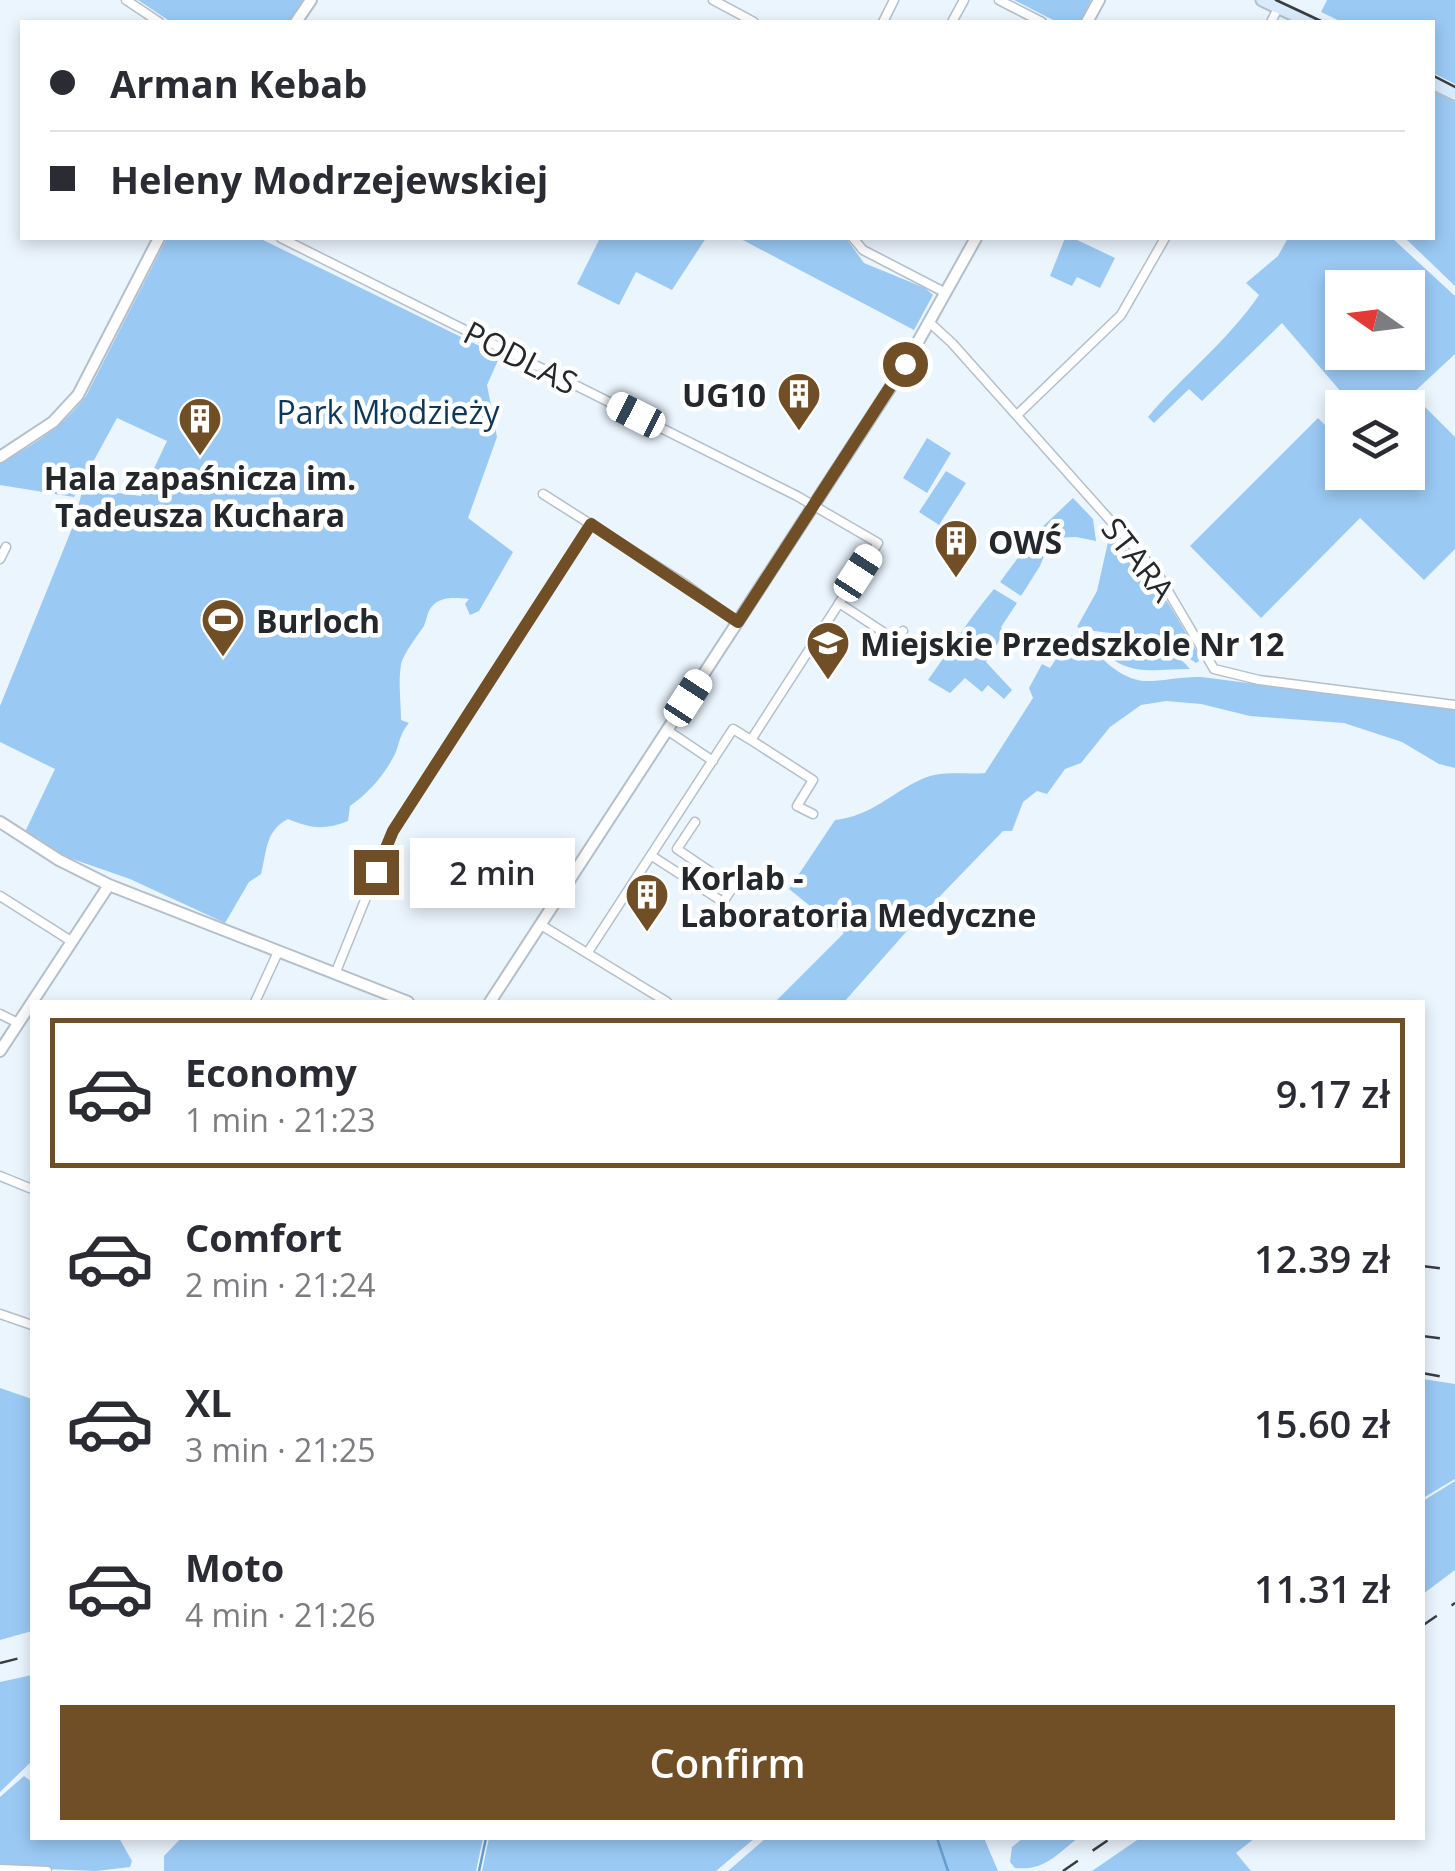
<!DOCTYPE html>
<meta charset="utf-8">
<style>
body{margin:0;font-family:"Open Sans",sans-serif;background:#f7f7f7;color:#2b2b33;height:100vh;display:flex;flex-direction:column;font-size:38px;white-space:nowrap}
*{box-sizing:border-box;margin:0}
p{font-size:32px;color:#7c7c81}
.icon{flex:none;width:55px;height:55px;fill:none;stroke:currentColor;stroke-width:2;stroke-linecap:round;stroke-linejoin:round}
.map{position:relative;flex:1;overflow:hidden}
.drawer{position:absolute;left:30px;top:1000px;width:1395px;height:840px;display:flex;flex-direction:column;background:#fff;border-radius:0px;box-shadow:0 5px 15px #0003}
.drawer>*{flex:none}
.hud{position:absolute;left:20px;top:20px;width:1415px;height:220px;border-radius:0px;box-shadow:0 5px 15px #0003;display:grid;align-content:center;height:220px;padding:0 30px;background:#fff}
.needle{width:65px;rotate:284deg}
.buttons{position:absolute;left:1325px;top:270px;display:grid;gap:20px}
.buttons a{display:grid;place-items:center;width:100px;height:100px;border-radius:0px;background:#fff;box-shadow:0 5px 15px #0003;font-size:50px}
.end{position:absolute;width:45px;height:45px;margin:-22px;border:12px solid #704e26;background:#fff;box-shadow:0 0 0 5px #fff}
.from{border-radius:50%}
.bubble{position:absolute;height:70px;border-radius:0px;background:#fff;box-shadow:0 5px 15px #0003;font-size:32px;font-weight:600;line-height:70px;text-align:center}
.car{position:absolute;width:30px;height:60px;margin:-30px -15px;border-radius:12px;box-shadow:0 0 8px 2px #0007;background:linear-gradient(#fff 24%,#345 0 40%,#fff 0 76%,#345 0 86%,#fff 0)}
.hud b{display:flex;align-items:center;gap:35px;height:95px;font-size:38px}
.hud b+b{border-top:2px solid #e1e1e2}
.hud i{width:25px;height:25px;background:#2b2b33}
ul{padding:18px 0 0;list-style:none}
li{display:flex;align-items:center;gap:30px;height:150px;margin:0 20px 15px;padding:0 10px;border:5px solid transparent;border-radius:0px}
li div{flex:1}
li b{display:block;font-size:38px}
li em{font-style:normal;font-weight:600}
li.on{border-color:#704e26}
li>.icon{width:90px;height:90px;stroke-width:1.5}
.cta{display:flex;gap:20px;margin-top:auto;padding:20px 30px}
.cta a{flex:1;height:115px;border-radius:0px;background:#704e26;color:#fff;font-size:40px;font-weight:600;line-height:115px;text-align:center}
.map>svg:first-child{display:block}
.green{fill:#9ac9f4;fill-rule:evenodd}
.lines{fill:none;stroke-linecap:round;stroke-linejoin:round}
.stream{stroke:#679ed0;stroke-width:2.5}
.minor-casing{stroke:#b4bfca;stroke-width:11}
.tertiary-casing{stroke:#b4bfca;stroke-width:14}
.secondary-casing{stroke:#b4bfca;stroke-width:15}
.minor{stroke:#fff;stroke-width:8}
.tertiary{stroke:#fff;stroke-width:10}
.secondary{stroke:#d8ebfc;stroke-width:11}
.tram{stroke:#393d42;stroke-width:2.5}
.rail{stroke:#393d42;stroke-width:2.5;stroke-dasharray:18 18;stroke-linecap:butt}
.route{stroke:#704e26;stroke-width:12}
.labels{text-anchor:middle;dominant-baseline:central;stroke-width:9;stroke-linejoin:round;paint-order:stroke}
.street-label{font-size:32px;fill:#24282c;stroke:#fff}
.poi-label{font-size:32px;font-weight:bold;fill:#24282c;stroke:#fff;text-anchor:start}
.park-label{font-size:32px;fill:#0e385a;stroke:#fff}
</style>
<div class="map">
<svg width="1455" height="1871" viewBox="0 0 1455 1871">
<rect width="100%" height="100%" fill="#ebf5fe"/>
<path class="green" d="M 138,0 L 306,0 L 291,22 L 171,22 Z
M 1014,0 L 1091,0 L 1080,22 L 1057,22 Z
M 1327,0 L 1455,0 L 1455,84 L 1433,73 L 1432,22 L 1342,22 L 1321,12 Z
M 1433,91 L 1455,102 L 1455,286 L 1405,238 L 1432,238 Z
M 167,238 L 259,238 L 500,356 L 487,385 L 497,437 L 468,518 L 513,552 L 479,611 L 470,615 L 465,604 L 469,599 C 456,598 437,595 429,611 C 428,612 425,624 424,626 C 418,635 403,654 401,665 C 398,682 401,702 401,720 L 409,723 C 400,733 400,742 395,754 C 385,774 369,793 350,806 L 348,821 C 325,830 312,829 288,819 C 265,831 267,851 261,874 L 249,882 L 225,923 L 130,879 L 61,855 L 24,834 L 55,769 L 0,742 L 0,706 L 73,526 L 83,488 L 141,496 L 167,441 L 117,418 L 74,497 L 0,485 L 0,463 C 34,445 62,427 86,396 Z
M 600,238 L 706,238 L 672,290 L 636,272 L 619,305 L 577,284 Z
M 739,238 L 846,238 L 864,263 L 925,288 L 933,295 L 914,330 Z
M 1065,238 L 1073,238 L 1115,258 L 1100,288 L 1077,277 L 1072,286 L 1050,276 Z
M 1288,238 L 1392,238 L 1455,296 L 1455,354 L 1412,394 L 1455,437 L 1455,549 L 1424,580 L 1360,518 L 1261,618 L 1190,546 L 1318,418 L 1342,442 L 1342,472 L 1408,472 L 1408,408 L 1354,407 L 1282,323 L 1202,401 L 1189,389 L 1154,423 L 1148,417 C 1184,374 1227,342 1259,295 L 1246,283 L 1278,256 ZM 1342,288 L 1408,288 L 1408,352 L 1342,352 Z
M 927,438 L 951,453 L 927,493 L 903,478 Z
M 946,471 L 966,483 L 939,525 L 919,512 Z
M 1073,498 L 1093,519 L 1096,541 L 1076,537 L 1051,538 L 1040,566 L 1021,596 L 1000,582 L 1038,531 Z
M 1111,540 C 1142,551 1179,622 1197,651 L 1199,661 L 1196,663 C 1185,656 1176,646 1163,641 C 1135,631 1105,636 1077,627 L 1097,591 L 1108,542 Z
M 994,589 L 1017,603 L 1001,627 L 1004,633 L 986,662 L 1012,690 L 1004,699 L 988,685 L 982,692 L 965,678 L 950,693 L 928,680 C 950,649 969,619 994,589 Z
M 1072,635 L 1086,638 C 1098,657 1120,679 1144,681 C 1158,682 1183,676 1201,677 L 1455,709 L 1455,768 L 1439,764 L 1402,742 L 1344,723 L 1250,716 L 1201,704 L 1166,701 L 1141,705 L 1110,727 L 1081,763 L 1065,769 L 1047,794 L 1037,791 L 1023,802 L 1012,831 L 1003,831 L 914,923 L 844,1002 L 775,1002 L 844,933 L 789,889 L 835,820 C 874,815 889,794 922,779 C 942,770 964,775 985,773 L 1033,698 L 1029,688 L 1042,664 L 1050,668 Z
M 1096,641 C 1130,643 1166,639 1190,669 C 1152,669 1121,679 1096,641 Z
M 1423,1379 L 1455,1384 L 1455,1479 L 1423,1498 Z
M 0,1388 L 32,1399 L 32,1631 L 0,1640 Z
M 1455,1481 L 1455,1570 L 1423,1594 L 1423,1501 Z
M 32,1675 L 32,1761 L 0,1792 L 0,1682 Z
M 24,1776 L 32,1782 L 32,1838 L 119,1838 L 132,1861 L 130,1867 L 96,1871 L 0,1867 L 0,1797 Z
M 181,1838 L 483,1838 L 476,1871 L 164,1871 L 164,1856 Z
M 489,1838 L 755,1838 L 716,1871 L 482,1871 Z
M 766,1838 L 984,1838 L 998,1871 L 728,1871 Z
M 1023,1838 L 1078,1838 C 1057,1854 1045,1871 1015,1868 L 1010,1862 L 1012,1847 Z
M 1140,1838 L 1255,1838 L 1236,1853 L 1251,1871 L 1092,1871 Z"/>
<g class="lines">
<path class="stream" d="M 937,1838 L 948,1871
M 479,1871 L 486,1838"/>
<defs>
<path id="minor" d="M 126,0 L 159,22
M 713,0 L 754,22
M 999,0 L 1042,22
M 883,22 L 894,0
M 952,22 L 964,0
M 1271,22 L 1278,8
M 281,238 L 797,496 L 878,543 L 751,740 L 733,729 L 588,952
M 853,238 L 863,250 L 946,293
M 929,322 L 952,343 L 1158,574 L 1214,669 L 1259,680 L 1455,705
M 1017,415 L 1121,315 L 1165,238
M 543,494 L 685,584 L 737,622
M 0,559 L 6,547
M 839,603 L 897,641 L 903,631
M 667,730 L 713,761
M 751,740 L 813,780 L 797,806 L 813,814
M 652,856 L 723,902 L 733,887 L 677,849 L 695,822
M 0,896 L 71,941
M 541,925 L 667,1002
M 335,974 L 393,831 L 591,523
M 255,1002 L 278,952
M 0,1014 L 18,1023
M 0,1176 L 32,1189
M 0,1314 L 32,1325
M 0,1869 L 47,1871"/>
<path id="tertiary" d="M 296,22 L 311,0
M 1087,22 L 1099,0
M 0,457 L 53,422 L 78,395 L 159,238
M 0,822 L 59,860 L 109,885 L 408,1002
M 490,1002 L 905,365 L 976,238
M 0,1051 L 109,885"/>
<path id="secondary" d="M 1262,0 L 1309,22
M 1432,83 L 1455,94"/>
</defs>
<use href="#minor" class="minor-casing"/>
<use href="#tertiary" class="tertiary-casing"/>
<use href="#secondary" class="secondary-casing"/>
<use href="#minor" class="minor"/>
<use href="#tertiary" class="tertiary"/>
<use href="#secondary" class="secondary"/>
<path class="tram" d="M 1276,0 L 1323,22
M 1432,75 L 1455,87"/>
<path class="rail" d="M 1422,1266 L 1455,1270
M 1422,1336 L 1455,1340
M 1422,1373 L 1455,1379
M 1422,1626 L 1455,1603
M 0,1663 L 32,1655
M 1063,1871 L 1111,1838"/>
</g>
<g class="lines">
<path class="route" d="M 376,872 L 393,831 L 591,524 L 738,622 L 905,364"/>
</g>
<defs>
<symbol id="building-pin" viewBox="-11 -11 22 30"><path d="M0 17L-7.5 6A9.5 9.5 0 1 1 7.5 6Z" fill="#704e26" stroke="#fff"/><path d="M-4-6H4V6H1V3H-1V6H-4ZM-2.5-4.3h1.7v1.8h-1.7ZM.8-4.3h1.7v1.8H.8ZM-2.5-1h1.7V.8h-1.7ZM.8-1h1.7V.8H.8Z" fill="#fff"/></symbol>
<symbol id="stadium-pin" viewBox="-11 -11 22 30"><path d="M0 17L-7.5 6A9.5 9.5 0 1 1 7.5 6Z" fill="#704e26" stroke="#fff"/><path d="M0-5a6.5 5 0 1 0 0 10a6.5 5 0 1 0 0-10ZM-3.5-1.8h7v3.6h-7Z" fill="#fff"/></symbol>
<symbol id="school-pin" viewBox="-11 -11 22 30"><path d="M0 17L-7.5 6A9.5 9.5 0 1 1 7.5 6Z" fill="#704e26" stroke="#fff"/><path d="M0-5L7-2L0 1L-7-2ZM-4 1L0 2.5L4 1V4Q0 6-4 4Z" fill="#fff"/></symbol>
</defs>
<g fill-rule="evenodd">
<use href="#building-pin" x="774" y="369" width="50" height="68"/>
<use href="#building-pin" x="175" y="394" width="50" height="68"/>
<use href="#building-pin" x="931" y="516" width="50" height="68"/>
<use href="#stadium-pin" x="198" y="595" width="50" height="68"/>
<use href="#school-pin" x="803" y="618" width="50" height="68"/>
<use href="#building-pin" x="622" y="870" width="50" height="68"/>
</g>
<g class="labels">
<g class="street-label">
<text transform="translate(521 357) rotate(27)">PODLAS</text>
<text transform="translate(1139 559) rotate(52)">STARA</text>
</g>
<g class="poi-label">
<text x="766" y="394" text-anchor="end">UG10</text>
<text x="200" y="477" text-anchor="middle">Hala zapaśnicza im.<tspan x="200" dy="37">Tadeusza Kuchara</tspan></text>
<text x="988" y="541">OWŚ</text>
<text x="256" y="620">Burloch</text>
<text x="860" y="643">Miejskie Przedszkole Nr 12</text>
<text x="680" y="877">Korlab -<tspan x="680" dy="37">Laboratoria Medyczne</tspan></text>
</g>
<g class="park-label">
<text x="388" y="411">Park Młodzieży</text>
</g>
</g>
</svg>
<div class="buttons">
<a><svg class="needle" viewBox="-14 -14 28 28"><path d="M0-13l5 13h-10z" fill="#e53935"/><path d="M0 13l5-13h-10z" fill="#7c7c81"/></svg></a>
<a><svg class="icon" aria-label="layers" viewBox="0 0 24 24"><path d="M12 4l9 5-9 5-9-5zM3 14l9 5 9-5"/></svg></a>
</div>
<i class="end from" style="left:905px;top:364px"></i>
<i class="end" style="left:376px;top:872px"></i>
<div class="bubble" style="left:410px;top:838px;width:165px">2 min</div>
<i class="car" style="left:636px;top:415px;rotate:297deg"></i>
<i class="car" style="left:858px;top:573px;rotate:33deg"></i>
<i class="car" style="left:688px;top:698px;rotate:33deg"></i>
<div class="hud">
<b><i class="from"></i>Arman Kebab</b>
<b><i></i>Heleny Modrzejewskiej</b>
</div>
<section class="drawer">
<ul>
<li class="on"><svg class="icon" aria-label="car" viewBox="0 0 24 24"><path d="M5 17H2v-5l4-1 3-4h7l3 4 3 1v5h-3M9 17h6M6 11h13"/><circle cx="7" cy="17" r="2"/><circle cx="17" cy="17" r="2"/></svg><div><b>Economy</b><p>1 min · 21:23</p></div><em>9.17 zł</em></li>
<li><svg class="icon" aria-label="car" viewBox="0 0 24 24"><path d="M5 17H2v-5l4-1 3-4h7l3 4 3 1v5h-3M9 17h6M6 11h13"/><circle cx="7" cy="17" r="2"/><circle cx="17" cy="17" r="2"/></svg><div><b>Comfort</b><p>2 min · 21:24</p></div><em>12.39 zł</em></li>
<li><svg class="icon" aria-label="car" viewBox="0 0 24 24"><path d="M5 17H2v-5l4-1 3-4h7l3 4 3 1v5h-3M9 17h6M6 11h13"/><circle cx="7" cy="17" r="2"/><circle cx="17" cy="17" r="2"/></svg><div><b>XL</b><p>3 min · 21:25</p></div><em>15.60 zł</em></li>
<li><svg class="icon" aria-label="car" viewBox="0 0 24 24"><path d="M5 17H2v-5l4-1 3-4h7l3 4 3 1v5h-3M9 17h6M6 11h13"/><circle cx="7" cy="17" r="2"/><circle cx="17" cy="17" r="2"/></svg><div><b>Moto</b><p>4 min · 21:26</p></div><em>11.31 zł</em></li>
</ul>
<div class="cta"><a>Confirm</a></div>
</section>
</div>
